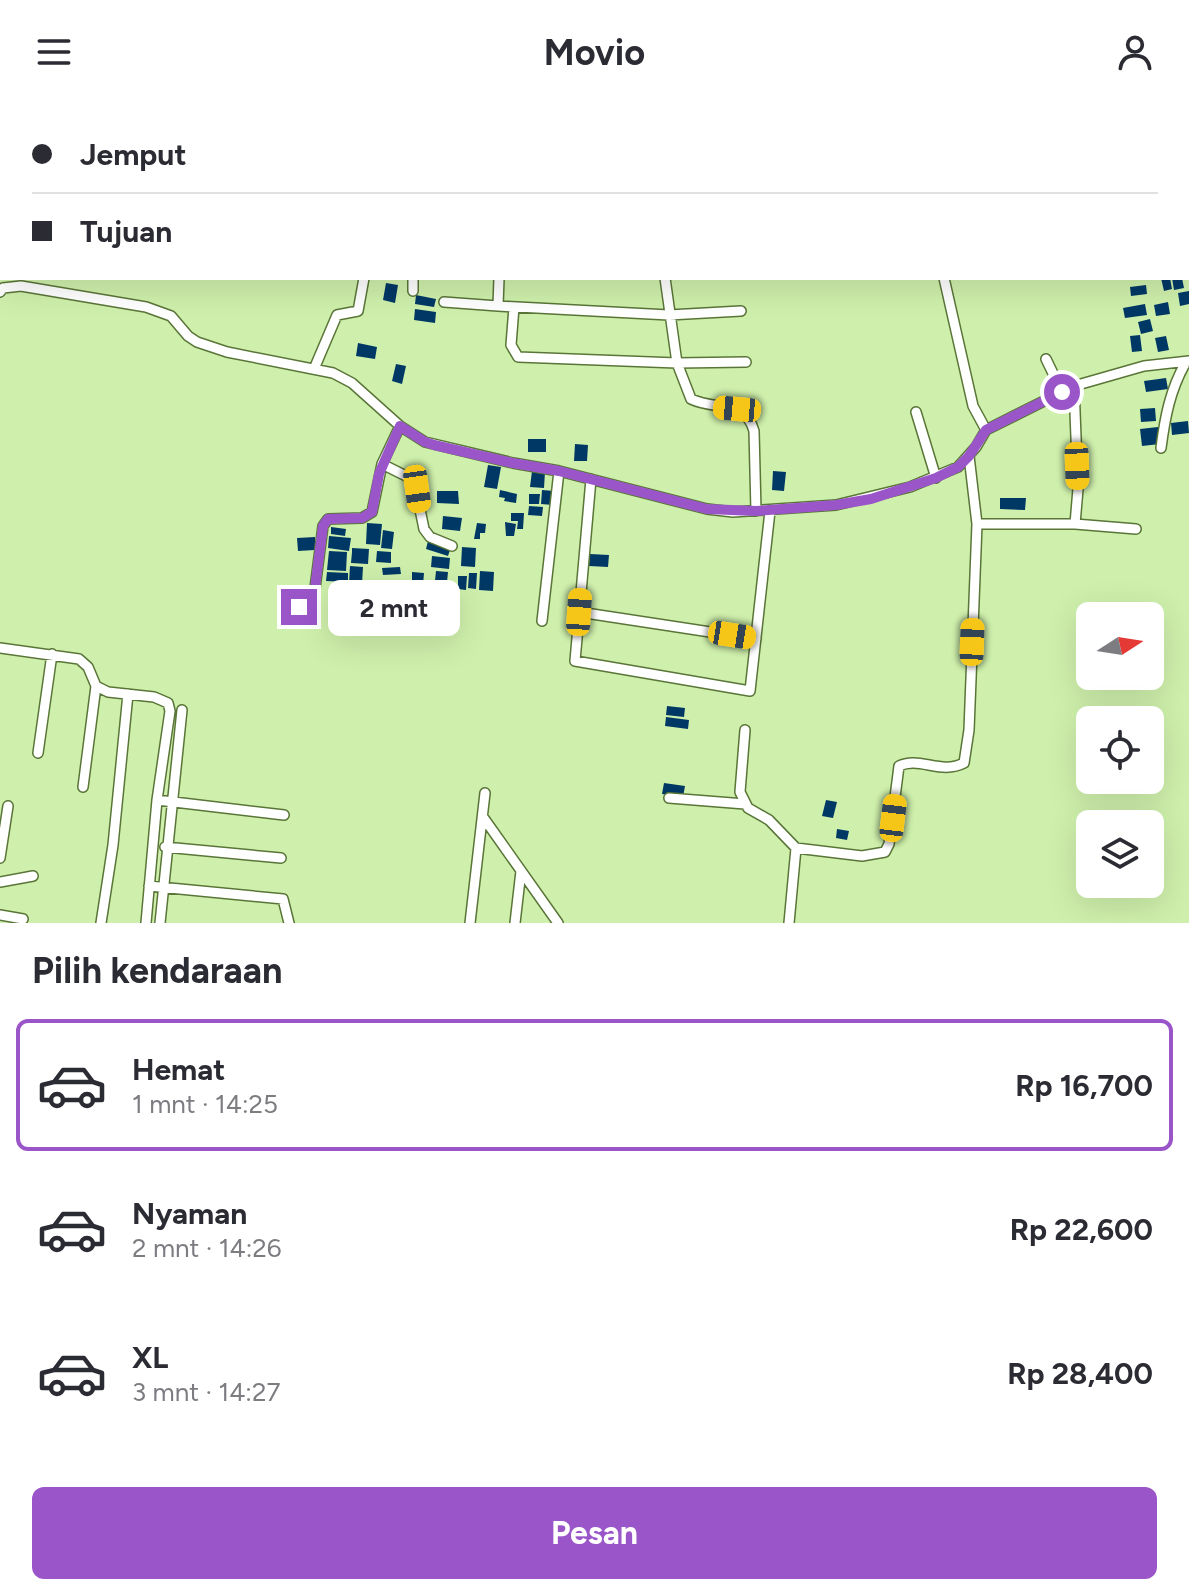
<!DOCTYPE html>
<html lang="id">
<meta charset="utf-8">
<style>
body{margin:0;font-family:Figtree,sans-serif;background:#f2f2f3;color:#2b2b33;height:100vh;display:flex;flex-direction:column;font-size:30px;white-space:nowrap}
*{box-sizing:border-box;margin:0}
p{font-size:26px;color:#7c7c81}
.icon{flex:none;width:44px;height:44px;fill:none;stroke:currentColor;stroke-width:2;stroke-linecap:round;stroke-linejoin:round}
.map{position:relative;height:819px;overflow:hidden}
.details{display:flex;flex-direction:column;background:#fff;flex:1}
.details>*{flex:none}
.banner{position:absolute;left:0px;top:0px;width:1190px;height:176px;box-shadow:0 8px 32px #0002;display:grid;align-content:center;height:176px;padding:0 32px;background:#fff}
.needle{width:52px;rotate:78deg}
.tools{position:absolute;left:1076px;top:498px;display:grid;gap:16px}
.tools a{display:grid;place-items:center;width:88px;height:88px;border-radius:12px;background:#fff;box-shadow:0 8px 32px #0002;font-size:40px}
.end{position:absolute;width:36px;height:36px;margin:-18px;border:10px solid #9a55c9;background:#fff;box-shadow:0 0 0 4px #fff}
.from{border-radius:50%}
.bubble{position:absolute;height:56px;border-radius:12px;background:#fff;box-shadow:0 8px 32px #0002;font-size:26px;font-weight:700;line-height:56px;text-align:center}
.car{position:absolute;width:24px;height:48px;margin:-24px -12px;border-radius:10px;box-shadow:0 0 6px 2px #0007;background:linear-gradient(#f5c518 24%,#345 0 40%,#f5c518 0 76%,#345 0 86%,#f5c518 0)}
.banner b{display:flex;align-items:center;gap:28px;height:76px;font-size:30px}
.banner b+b{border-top:2px solid #e1e1e2}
.banner i{width:20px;height:20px;background:#2b2b33}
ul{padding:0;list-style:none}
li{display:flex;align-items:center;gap:24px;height:132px;margin:0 16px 12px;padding:0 16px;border:4px solid transparent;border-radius:12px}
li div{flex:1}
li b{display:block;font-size:30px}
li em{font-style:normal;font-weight:700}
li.selected{border-color:#9a55c9}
li>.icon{width:72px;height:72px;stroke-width:1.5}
h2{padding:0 32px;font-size:36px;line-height:96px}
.action{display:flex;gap:16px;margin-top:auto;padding:16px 32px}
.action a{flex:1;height:92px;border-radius:12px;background:#9a55c9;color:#fff;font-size:32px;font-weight:700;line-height:92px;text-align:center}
header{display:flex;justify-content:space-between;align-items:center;height:104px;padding:0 32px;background:#fff;font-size:36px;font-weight:700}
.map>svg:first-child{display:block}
.building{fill:#003865}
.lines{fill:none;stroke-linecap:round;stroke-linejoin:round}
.street-casing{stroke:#597537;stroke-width:12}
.street{stroke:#fff;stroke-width:9}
.route{stroke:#9a55c9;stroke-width:10}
</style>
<header><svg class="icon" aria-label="menu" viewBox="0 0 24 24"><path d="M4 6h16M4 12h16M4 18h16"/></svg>Movio<svg class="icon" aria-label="person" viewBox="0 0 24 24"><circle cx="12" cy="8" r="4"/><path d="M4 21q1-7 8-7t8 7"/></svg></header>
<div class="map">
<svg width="1189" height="819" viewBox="0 0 1189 819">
<rect width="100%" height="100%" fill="#cff0ac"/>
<path class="building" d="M 1161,174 L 1170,174 L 1172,185 L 1164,187 Z
M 1172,174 L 1182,174 L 1184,184 L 1174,186 Z
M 386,179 L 398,181 L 395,199 L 383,196 Z
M 1146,181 L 1147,190 L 1131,192 L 1130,183 Z
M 1189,187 L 1189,200 L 1180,202 L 1178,189 Z
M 416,191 L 436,195 L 434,203 L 415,200 Z
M 1168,198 L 1170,210 L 1156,212 L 1154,201 Z
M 1145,200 L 1147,211 L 1125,214 L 1123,204 Z
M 415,205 L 436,208 L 435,219 L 414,216 Z
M 1150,215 L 1153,227 L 1141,230 L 1138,218 Z
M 1140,231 L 1142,247 L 1132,248 L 1130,232 Z
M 1166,232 L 1169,246 L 1158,248 L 1155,234 Z
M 358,239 L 377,243 L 375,255 L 356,252 Z
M 396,260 L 406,262 L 402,280 L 392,277 Z
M 1166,274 L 1168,285 L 1146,288 L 1144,277 Z
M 1155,304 L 1156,317 L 1141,318 L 1140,305 Z
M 1188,317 L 1189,329 L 1172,331 L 1171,319 Z
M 1158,323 L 1160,340 L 1142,342 L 1140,325 Z
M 528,335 L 546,335 L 546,348 L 528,348 Z
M 575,340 L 588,341 L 587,357 L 574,357 Z
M 488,361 L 501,363 L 497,385 L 484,383 Z
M 532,367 L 545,368 L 544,384 L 530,383 Z
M 773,367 L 786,368 L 784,387 L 772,386 Z
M 500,386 L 517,390 L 516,399 L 504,397 L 505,394 L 499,393 Z
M 542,386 L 554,387 L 553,401 L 541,400 Z
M 437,387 L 458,387 L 459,400 L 437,399 Z
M 529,390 L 540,390 L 539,400 L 529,400 Z
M 1000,394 L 1026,394 L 1025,406 L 1000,405 Z
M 529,402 L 543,403 L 542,412 L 528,411 Z
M 511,409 L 524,409 L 523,425 L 517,425 L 518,417 L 511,417 Z
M 443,412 L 462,414 L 460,427 L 442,425 Z
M 505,418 L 516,420 L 514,432 L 506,432 Z
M 367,419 L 382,420 L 380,441 L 366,440 Z
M 477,419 L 486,420 L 485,429 L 480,429 L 480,435 L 474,435 Z
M 331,423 L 346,425 L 345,432 L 331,430 Z
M 383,426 L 394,428 L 392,445 L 381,444 Z
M 329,432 L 351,434 L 349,447 L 328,444 Z
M 315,433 L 315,446 L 298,447 L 297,434 Z
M 428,437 L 451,443 L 448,452 L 426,445 Z
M 462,443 L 476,444 L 475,463 L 461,462 Z
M 352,444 L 369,445 L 368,460 L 351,459 L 352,448 L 356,448 L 352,448 Z
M 329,447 L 347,448 L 346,467 L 327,466 Z
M 377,447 L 391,448 L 391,459 L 376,458 Z
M 590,450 L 609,451 L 608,463 L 589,462 Z
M 432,452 L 450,454 L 449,465 L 431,463 Z
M 350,462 L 363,463 L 362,480 L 349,479 Z
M 400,463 L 401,470 L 383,471 L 382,464 Z
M 436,467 L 448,468 L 447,478 L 435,477 Z
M 480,467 L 494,468 L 493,487 L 479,486 Z
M 327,468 L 348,469 L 348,478 L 326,477 Z
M 412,468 L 424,469 L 423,481 L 412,480 Z
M 469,469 L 477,469 L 476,485 L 468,484 Z
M 458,472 L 467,472 L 466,486 L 458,485 Z
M 383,480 L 401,480 L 401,491 L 383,491 Z
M 422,495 L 423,507 L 414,508 L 414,496 Z
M 408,498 L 409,505 L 390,508 L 389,501 Z
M 667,602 L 685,604 L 684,613 L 666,611 Z
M 666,613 L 689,616 L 688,625 L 665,622 Z
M 664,679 L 685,682 L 683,693 L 662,690 Z
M 826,696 L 837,698 L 833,714 L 822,712 Z
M 837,725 L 849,727 L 847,736 L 836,734 Z"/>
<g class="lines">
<defs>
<path id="street" d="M 202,0 L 226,2
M 919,0 L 919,2
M 43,2 L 44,0
M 244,2 L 244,0
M 297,2 L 297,0
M 346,2 L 346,0
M 398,2 L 398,0
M 1188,70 L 1189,70
M 499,174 L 498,202 L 669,211 L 741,207
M 665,174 L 677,259 L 691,295 C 716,307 745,295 754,327 L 756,407
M 944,174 L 973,302 L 986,326
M 413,187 L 413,174
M 0,188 L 3,184 L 21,182 L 146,203 L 171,212 L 188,232 L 197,238 L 227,248 L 333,269 L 352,279 L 400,322 L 425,338 L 513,359 L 559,367 L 707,405 L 733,408 L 836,401 L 910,383 L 958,363 L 976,343 L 986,326 L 1074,282 L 1144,262 L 1189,257
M 444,198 L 498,202
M 514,203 L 511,241 L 518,253 L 677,259 L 746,258
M 1046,255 L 1062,288
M 314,265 L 337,211 L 358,207 L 364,174
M 1074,282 L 1078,385 L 1075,420
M 916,308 L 936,374
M 400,322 L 382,360 L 414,376 L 424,425 L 430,433 L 452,442
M 1161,344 C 1165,313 1170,286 1186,258
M 591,375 L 575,557 L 750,587 L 770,407
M 977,420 L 1075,420 L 1136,425
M 299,503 L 315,484 L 323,422 L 328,415 L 362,414 L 372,408 L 382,360
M 579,508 L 756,535
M 542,517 L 559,367
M 0,544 L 79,555 L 88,563 L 96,582 L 108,588 L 154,593 L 168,599 L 170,607 L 157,696 L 146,819
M 745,626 L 740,688 L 748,704 L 769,716 L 796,744 L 862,752 L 885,748 L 889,740 L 899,662 C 919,652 941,671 964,659 L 969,626 L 977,420 L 969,352
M 38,649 L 52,550
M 83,683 L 96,582
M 669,694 L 745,700
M 157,696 L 284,711
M 483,713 L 558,819
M 165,743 L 281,754
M 0,754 L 8,702
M 0,778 L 33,772
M 149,782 L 283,795 L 289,819
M 0,811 L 23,815
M 101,819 L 113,741 L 128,590
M 160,819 L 182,606
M 470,819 L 485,689
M 515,819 L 521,767
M 789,819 L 796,744"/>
</defs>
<use href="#street" class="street-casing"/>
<use href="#street" class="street"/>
</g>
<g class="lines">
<path class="route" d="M 299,503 L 315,484 L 323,422 L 328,415 L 362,414 L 372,408 L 379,370 L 400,322 L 425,338 L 434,341 L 513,359 L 559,367 L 707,405 L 756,407 L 836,401 L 871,395 L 936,374 L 958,363 L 969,352 L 986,326 L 1062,288"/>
</g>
</svg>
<div class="tools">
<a><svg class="needle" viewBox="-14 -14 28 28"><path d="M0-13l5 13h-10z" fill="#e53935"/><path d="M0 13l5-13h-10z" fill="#7c7c81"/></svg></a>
<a><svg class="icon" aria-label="locate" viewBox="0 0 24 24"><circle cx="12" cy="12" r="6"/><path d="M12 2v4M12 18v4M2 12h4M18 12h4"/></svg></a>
<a><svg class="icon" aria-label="layers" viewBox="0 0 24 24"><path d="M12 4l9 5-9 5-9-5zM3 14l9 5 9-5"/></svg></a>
</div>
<i class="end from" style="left:1062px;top:288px"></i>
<i class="end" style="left:299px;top:503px"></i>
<div class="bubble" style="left:328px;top:476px;width:132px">2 mnt</div>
<i class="car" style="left:737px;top:305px;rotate:275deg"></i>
<i class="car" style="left:1077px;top:362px;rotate:178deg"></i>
<i class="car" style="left:417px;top:385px;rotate:172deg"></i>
<i class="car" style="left:579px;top:508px;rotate:4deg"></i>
<i class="car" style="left:732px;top:531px;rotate:99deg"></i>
<i class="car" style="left:972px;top:538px;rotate:2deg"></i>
<i class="car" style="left:893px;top:714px;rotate:7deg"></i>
<div class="banner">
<b><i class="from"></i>Jemput</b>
<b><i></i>Tujuan</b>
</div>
</div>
<section class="details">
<h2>Pilih kendaraan</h2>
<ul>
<li class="selected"><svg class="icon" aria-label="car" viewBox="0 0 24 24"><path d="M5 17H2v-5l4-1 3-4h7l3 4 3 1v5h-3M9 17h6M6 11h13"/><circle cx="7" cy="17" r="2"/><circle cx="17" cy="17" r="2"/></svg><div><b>Hemat</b><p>1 mnt · 14:25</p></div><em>Rp 16,700</em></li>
<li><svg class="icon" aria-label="car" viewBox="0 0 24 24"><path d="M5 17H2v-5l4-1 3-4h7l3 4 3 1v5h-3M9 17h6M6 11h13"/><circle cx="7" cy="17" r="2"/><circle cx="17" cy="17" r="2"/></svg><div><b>Nyaman</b><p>2 mnt · 14:26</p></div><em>Rp 22,600</em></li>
<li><svg class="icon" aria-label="car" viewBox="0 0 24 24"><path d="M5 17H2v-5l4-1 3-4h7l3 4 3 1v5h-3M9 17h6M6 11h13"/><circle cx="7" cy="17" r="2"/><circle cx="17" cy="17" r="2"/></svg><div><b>XL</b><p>3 mnt · 14:27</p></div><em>Rp 28,400</em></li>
</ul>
<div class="action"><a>Pesan</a></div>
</section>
